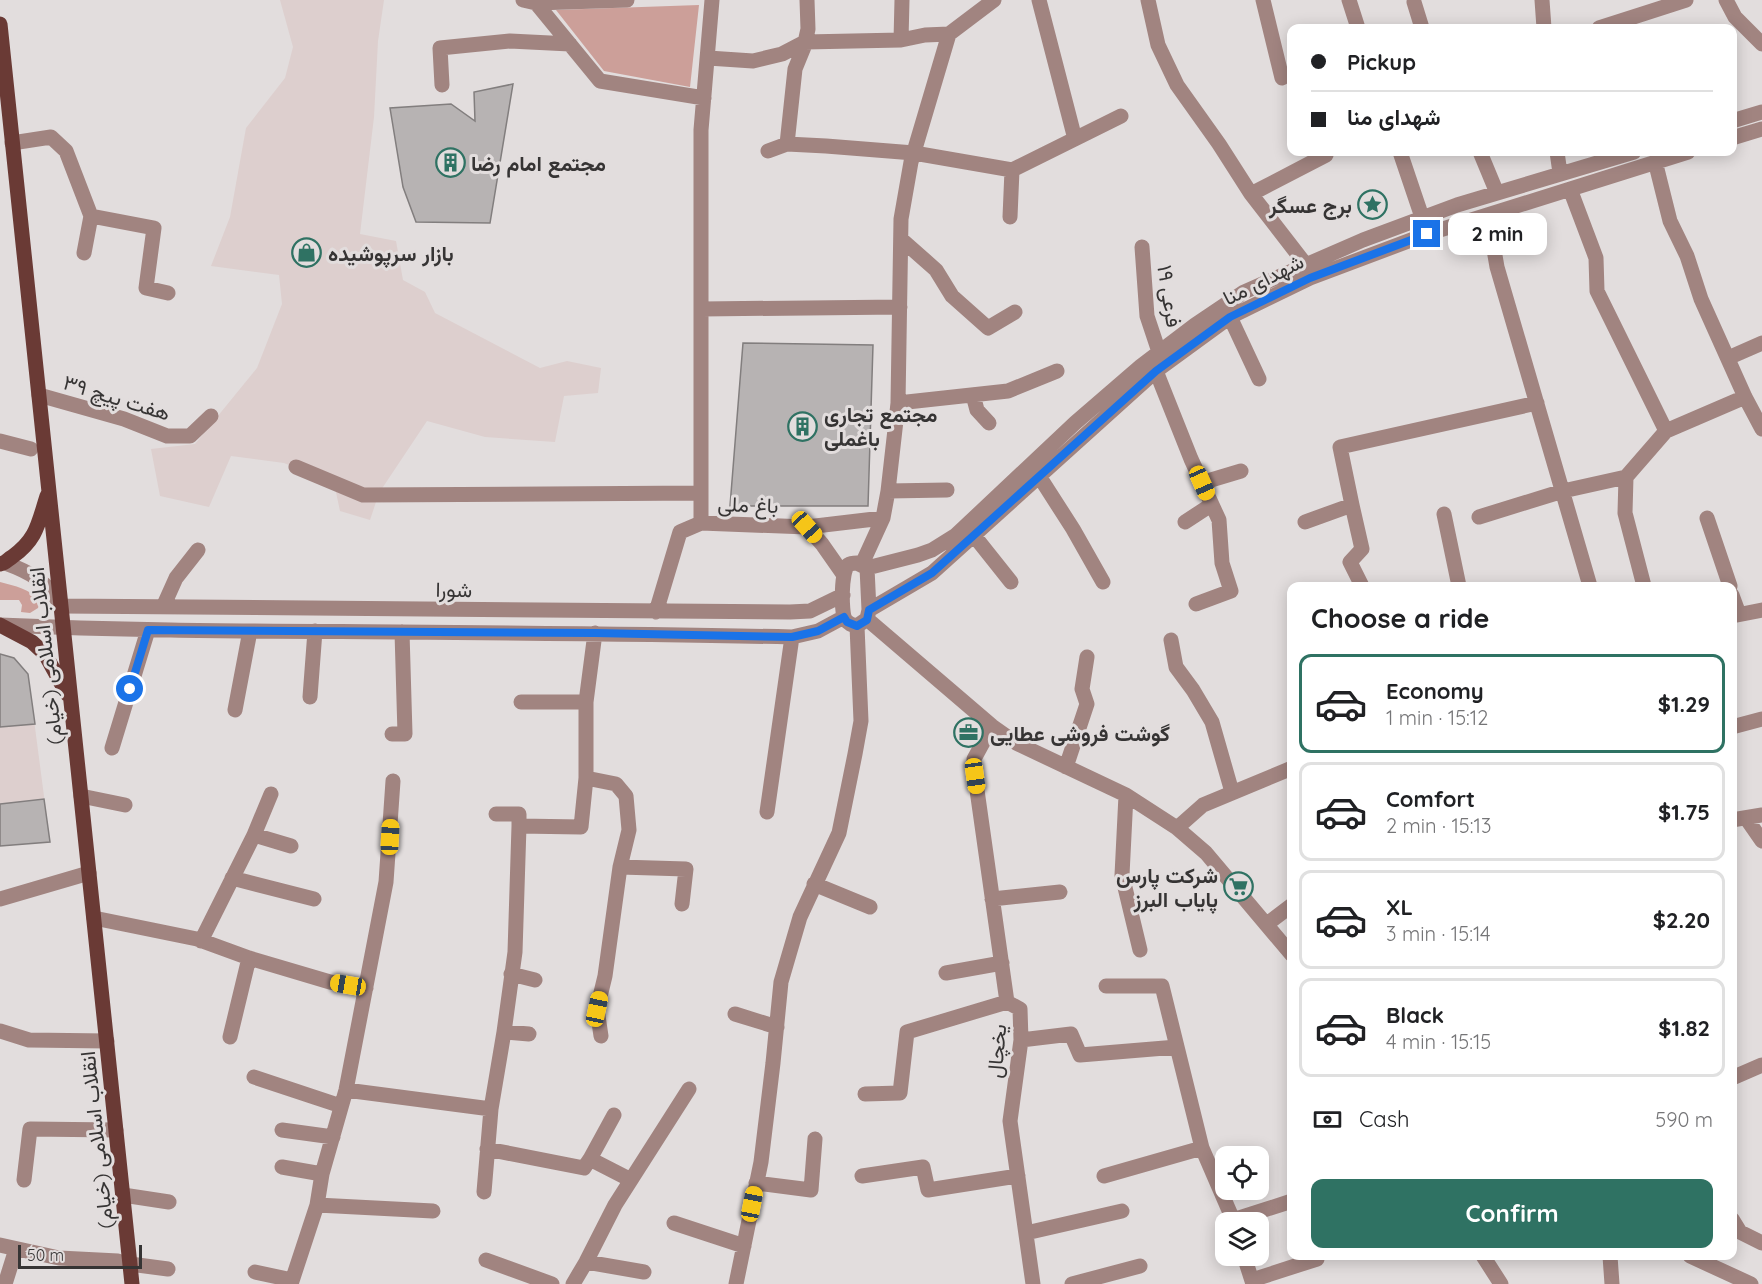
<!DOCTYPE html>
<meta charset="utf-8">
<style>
body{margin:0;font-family:Quicksand,Vazirmatn,sans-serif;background:#f6f6f6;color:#202124;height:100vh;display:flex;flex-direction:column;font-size:22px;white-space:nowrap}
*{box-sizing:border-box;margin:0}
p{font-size:20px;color:#757577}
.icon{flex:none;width:33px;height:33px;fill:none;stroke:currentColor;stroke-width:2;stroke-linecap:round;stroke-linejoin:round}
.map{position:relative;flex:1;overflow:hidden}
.drawer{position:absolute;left:1287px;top:582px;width:450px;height:678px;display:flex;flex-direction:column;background:#fff;border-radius:12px;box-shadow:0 3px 15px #0003}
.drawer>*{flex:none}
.hud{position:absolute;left:1287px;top:24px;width:450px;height:132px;border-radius:12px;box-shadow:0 3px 15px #0003;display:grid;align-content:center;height:132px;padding:0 24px;background:#fff}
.fabs{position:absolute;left:1215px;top:1146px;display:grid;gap:12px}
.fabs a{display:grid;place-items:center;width:54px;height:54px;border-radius:12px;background:#fff;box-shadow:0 3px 15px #0003;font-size:30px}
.scale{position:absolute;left:18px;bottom:15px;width:124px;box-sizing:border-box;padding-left:6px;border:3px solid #363434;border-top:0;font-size:16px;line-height:21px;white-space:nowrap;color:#363434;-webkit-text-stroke:4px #e2dddd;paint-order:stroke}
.end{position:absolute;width:27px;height:27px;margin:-14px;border:8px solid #1a73e8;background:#fff;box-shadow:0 0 0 3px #fff}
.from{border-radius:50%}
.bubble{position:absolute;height:42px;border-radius:12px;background:#fff;box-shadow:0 3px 15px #0003;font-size:20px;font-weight:700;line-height:42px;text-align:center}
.car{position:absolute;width:18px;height:36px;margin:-18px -9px;border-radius:8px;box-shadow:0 0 4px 2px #0007;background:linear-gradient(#f5c518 24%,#345 0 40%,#f5c518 0 76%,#345 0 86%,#f5c518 0)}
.hud b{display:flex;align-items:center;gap:21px;height:57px;font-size:22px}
.hud b+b{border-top:2px solid #e0e0e0}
.hud i{width:15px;height:15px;background:#202124}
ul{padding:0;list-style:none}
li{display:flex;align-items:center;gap:18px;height:99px;margin:0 12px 9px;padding:0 12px;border:3px solid #e0e0e0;border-radius:12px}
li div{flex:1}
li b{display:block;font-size:22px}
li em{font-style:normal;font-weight:700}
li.current{border-color:#2f7263}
li>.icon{width:54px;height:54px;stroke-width:1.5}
h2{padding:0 24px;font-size:27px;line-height:72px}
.pay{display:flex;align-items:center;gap:15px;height:66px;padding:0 24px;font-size:22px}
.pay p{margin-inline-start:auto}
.cta{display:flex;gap:12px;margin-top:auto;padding:12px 24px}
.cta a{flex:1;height:69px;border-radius:12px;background:#2f7263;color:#fff;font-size:24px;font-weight:700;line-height:69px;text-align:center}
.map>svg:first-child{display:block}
.built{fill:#ddcfce}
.green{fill:#cc9f99}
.building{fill:#b7b3b3;stroke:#827e7e;stroke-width:1.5}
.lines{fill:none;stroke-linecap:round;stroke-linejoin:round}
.minor{stroke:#a18480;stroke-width:15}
.major{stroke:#6a3a35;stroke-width:15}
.route{stroke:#1a73e8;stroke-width:8}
.labels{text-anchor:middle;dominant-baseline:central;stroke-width:6;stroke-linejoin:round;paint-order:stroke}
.poi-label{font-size:21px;font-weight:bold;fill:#363434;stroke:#e2dddd;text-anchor:start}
.street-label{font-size:21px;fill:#363434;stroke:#e2dddd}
</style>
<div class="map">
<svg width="1762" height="1284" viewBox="0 0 1762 1284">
<rect width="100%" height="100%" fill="#e2dddd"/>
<path class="built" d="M 280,0 L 384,0 L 378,41 L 374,117 L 360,234 L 396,241 L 403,280 L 425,292 L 435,313 L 540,368 L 567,361 L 601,368 L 598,393 L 564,396 L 555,442 L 485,437 L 427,421 L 379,493 L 370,520 L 340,511 L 334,483 L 284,463 L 231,456 L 209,507 L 160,496 L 151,449 L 195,444 L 257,368 L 282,304 L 279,275 L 211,266 L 230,217 L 246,128 L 285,78 L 293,47 Z
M 0,654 L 14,658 L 28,674 L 50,842 L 0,846 Z"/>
<path class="green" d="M 699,5 L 690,87 L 604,71 L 556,10 Z
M 0,582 C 15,586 30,589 40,601 L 38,608 L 30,613 L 21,612 L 22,605 L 19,600 L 0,600 Z"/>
<path class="building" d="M 513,84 L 490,223 L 416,222 L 403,187 L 390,108 L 451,104 L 475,121 L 474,92 Z
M 743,343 L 873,345 L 868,506 L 730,506 Z
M 0,654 L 14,658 L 28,674 L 35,724 L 0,727 Z
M 44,799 L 50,842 L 0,846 L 0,804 Z"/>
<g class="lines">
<path class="minor" d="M 523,0 L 536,3 L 627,0
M 712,0 L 701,130 L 701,523 L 807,527 L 883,518
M 1039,0 L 1075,139
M 1148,0 L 1158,45 L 1177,85 L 1219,144 L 1251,194 L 1306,265
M 1263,0 L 1282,78
M 1349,0 L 1358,28
M 1542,0 L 1544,28
M 1726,0 L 1735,17 L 1762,44
M 1414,2 L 1422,28
M 536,3 L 600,81 L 704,98
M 1599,28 L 1686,0
M 901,40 L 902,0
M 708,58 L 753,61 L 782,54 L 805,42 L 901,40 L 925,35 L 949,34
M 442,85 L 440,48 L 510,41 L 570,44
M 1732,121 L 1762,112
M 1732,138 L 1762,129
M 12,143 L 51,137 L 66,151 L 91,216 L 84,253
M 787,144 L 795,69 L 804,47 L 808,29 L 807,0
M 768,151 L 787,144 L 826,146 L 914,153 L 1012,170 L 1121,116
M 1400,152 L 1425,226
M 1480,152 L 1497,193
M 1557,152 L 1560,173
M 1655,161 L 1670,221 L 1687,256 L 1701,299 L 1745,397 L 1762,429
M 1570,189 L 1596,258 L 1597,291 L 1666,431
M 1251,194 L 1326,155
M 1488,215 L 1497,267 L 1590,586
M 91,216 L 154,228 L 146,288 L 168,293
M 1010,217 L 1012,170
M 901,239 L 936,270 L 952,296 L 988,328 L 1015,312
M 1142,247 L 1147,316 L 1159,352
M 702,309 L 900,307
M 1230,317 L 1259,379
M 1728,358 L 1762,343
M 1156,371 L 1191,459 L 1219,520 L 1222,563 L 1231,591 L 1196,604
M 39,395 L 124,419 L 167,436 L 190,436 L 211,416
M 973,395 L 977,410 L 989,423
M 898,403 L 1008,391 L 1057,371
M 0,441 L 31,449
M 296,467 L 363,495 L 701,493
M 1039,476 L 1073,529 L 1103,582
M 1626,477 L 1625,513 L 1644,586
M 1201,483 L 1241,471
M 888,491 L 947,490
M 1352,505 L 1340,447 L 1537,403
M 1444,514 L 1459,586
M 1479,517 L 1563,491 L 1626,477 L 1666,431 L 1745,397
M 1707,518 L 1730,586
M 1185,522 L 1211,505
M 1305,522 L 1352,505 L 1362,549 L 1350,562 L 1362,586
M 807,527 L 822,544 L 843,574
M 968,528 L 1011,582
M 5,563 C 30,572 48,582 61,606 L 790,612 L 810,611 L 843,595
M 857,563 L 867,568 L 869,610 L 867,619 L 857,626 C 852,625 848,624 845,619 C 841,612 841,571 848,565 C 851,563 854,563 857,563 Z
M 862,564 L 883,518 L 888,491 L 898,403 L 901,219 L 911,162 L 949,34 L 994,0
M 867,568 L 918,555 L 932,550 L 956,535 L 1075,423 L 1141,366 L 1195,325 L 1244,292 L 1363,240 L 1457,205 L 1634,152
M 1732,595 L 1739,614
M 163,607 L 176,578 L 198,550
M 869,610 L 932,573 L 1156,371 L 1230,317 L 1310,278 L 1427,234 L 1688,152
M 656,612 L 680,532 L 701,523
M 1732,616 L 1762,610
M 867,619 L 992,726 L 1016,743 L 1126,795 L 1177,828 L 1206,853 L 1292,955
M 0,625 C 133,631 265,631 398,632 C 530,633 661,634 792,637 L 818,631 L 844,617
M 1171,640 L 1176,667 L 1193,690 L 1212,722 L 1232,792
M 310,697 L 315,631
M 521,702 L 586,702
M 235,710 L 250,631
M 992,726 L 974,759 L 975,776 L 1007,1002 L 1020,1009 L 1021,1040 L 1010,1121 L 1033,1284
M 1732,727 L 1762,719
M 392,734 L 405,734 L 402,632
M 112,748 L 148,630
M 1066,767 L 1087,704 L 1082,689 L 1087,657
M 586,778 L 616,784 L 626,796 L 629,830 L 620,867 L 605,976 L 597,1009 L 601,1036
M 1126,795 L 1122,875 L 1140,950
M 81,796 L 125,805
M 767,812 L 792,637
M 1746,818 L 1762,841
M 1732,820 L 1762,815
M 519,826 L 581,827 L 586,778 L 586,702 L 595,633
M 1177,828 L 1203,805 L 1292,768
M 254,835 L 291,846
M 620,867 L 686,869 L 682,904
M 232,878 L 314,899
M 814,884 L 870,907
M 0,899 L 89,873
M 992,899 L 1060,892
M 94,918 L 197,939 L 249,958 L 330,982 L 366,988
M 1267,924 L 1292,905
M 201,941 L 254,835 L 271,794
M 946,973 L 1002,963
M 511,974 L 535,980
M 1106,986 L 1162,986 L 1202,1148 L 1234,1222
M 735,1014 L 777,1027
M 0,1031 L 29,1040 L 107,1041
M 504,1032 L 529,1034
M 230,1037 L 249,958
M 1021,1040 L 1071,1034 L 1080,1055 L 1177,1047
M 254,1077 L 341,1106
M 1732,1078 L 1762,1065
M 346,1090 L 491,1109
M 865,1094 L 900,1093 L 907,1032 L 1007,1002
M 282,1130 L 333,1137
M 487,1149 L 584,1168 L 590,1159 L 631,1180
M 590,1159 L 614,1115
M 282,1167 L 322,1174
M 862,1176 L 923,1167 L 928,1190 L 1018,1176
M 1104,1176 L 1202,1148
M 24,1180 L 30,1129 L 116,1130
M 756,1183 L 811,1190 L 815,1139
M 484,1192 L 491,1109 L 504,1032 L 515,952 L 519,826 L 519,814 L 496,814
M 123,1195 L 169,1202
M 317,1205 L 433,1211
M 1732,1219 L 1740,1232 L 1762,1243
M 1233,1220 L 1292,1201
M 674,1223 L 744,1246
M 1026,1233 L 1122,1211
M 0,1245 L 59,1258 L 118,1261
M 1244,1256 L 1253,1284
M 1483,1256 L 1501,1284
M 1610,1256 L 1612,1284
M 1690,1256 L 1751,1284
M 486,1260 L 552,1284
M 586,1262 L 644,1272
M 130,1264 L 168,1269
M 255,1272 L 292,1280
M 1252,1280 L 1317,1259
M 5,1284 L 16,1249
M 291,1284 L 317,1205 L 322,1174 L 346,1090 L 386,882 L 393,781
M 573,1284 L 586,1262 L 615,1205 L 689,1089
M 736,1284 L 761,1162 L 773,1063 L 781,982 L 800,917 L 839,833 L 855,754 L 861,721 L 857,626
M 1072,1284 L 1140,1266"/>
<path class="major" d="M 0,24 L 132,1284
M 0,564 C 6,563 7,560 12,557 C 37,539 38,524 47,496
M 0,625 L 32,642 L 45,654 L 67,694"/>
</g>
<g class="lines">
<path class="route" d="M 130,689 L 148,630 L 595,633 L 792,637 L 818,631 L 844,617 L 847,622 L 857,626 L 867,620 L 869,610 L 932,573 L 1156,371 L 1230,317 L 1310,278 L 1427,234"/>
</g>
<defs>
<symbol id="building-ring" viewBox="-11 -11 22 22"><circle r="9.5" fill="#e2dddd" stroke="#2f7263" stroke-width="1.5"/><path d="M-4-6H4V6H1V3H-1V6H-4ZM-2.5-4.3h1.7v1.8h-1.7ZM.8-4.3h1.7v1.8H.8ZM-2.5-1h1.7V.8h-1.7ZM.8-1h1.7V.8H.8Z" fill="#2f7263"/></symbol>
<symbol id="sight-ring" viewBox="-11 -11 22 22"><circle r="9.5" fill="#e2dddd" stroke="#2f7263" stroke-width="1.5"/><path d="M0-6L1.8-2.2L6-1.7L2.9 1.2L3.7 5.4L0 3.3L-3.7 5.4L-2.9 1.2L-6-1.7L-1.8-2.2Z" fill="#2f7263"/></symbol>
<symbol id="shop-ring" viewBox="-11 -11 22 22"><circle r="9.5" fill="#e2dddd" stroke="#2f7263" stroke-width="1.5"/><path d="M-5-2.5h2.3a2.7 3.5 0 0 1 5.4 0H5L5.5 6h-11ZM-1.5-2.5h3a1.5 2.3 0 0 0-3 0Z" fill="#2f7263"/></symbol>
<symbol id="office-ring" viewBox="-11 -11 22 22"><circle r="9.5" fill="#e2dddd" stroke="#2f7263" stroke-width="1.5"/><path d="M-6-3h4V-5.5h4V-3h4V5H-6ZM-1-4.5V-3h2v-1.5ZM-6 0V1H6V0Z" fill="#2f7263"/></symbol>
<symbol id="supermarket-ring" viewBox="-11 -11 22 22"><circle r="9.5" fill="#e2dddd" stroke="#2f7263" stroke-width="1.5"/><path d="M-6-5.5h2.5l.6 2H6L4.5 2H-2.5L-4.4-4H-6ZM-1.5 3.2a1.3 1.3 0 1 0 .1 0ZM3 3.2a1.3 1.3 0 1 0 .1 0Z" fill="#2f7263"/></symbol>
</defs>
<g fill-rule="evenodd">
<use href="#building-ring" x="434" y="146" width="33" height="33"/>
<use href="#sight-ring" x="1356" y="188" width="33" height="33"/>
<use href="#shop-ring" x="290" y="236" width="33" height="33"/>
<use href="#building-ring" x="786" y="410" width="33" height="33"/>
<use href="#office-ring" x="952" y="716" width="33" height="33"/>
<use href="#supermarket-ring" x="1222" y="870" width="33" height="33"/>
</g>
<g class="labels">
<g class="poi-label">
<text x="471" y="163">مجتمع امام رضا</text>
<text x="1352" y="205" text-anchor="end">برج عسگر</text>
<text x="328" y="253">بازار سرپوشیده</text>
<text x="824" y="414">مجتمع تجاری<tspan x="824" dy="24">باغملی</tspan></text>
<text x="990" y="733">گوشت فروشی عطایی</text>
<text x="1218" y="875" text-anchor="end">شرکت پارس<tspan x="1218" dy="24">پایاب البرز</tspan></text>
</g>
<g class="street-label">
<text transform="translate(1263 279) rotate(-27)">شهدای منا</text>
<text transform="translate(1170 296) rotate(81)">فرعی ۱۹</text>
<text transform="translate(117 397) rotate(17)">هفت پیچ ۳۹</text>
<text transform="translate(748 504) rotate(2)">باغ ملی</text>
<text transform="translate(454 589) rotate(1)">شورا</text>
<text transform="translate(45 656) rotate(-96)">انقلاب اسلامی (خیام)</text>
<text transform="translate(996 1051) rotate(-85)">یخچال</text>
<text transform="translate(96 1140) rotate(-96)">انقلاب اسلامی (خیام)</text>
</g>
</g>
</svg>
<div class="fabs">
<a><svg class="icon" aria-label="locate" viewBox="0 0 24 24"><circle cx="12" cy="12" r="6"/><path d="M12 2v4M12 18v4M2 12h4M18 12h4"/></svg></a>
<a><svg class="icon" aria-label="layers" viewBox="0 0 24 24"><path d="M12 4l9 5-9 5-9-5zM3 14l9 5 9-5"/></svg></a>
</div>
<div class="scale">50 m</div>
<i class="end from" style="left:130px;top:689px"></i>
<i class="end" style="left:1427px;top:234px"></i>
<div class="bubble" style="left:1448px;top:213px;width:99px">2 min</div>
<i class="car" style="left:1202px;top:483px;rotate:156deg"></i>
<i class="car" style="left:807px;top:527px;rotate:138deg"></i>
<i class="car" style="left:975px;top:776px;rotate:172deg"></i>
<i class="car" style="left:390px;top:837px;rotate:3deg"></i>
<i class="car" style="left:348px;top:985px;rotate:280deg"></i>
<i class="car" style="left:597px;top:1009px;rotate:12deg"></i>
<i class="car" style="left:752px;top:1204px;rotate:11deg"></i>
<div class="hud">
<b><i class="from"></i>Pickup</b>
<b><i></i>شهدای منا</b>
</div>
<section class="drawer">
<h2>Choose a ride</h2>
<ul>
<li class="current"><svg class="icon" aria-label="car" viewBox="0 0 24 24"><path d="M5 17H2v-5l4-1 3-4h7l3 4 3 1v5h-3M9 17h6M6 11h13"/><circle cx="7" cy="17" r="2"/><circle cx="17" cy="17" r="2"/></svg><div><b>Economy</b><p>1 min · 15:12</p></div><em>$1.29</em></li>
<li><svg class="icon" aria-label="car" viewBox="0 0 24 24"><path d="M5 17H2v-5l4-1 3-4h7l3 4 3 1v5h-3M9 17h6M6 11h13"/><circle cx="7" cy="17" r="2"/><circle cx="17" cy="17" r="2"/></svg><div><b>Comfort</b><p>2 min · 15:13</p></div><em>$1.75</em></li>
<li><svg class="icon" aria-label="car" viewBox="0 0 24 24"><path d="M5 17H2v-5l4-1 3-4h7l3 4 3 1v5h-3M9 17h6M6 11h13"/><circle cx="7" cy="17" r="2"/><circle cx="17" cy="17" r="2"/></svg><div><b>XL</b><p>3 min · 15:14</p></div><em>$2.20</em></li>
<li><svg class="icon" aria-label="car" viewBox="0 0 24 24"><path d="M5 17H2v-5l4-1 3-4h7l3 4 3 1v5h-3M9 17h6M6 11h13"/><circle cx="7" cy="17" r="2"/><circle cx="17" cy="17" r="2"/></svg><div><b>Black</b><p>4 min · 15:15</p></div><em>$1.82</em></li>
</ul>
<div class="pay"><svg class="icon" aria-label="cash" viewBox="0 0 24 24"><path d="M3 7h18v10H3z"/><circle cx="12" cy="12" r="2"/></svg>Cash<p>590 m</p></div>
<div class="cta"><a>Confirm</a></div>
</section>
</div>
